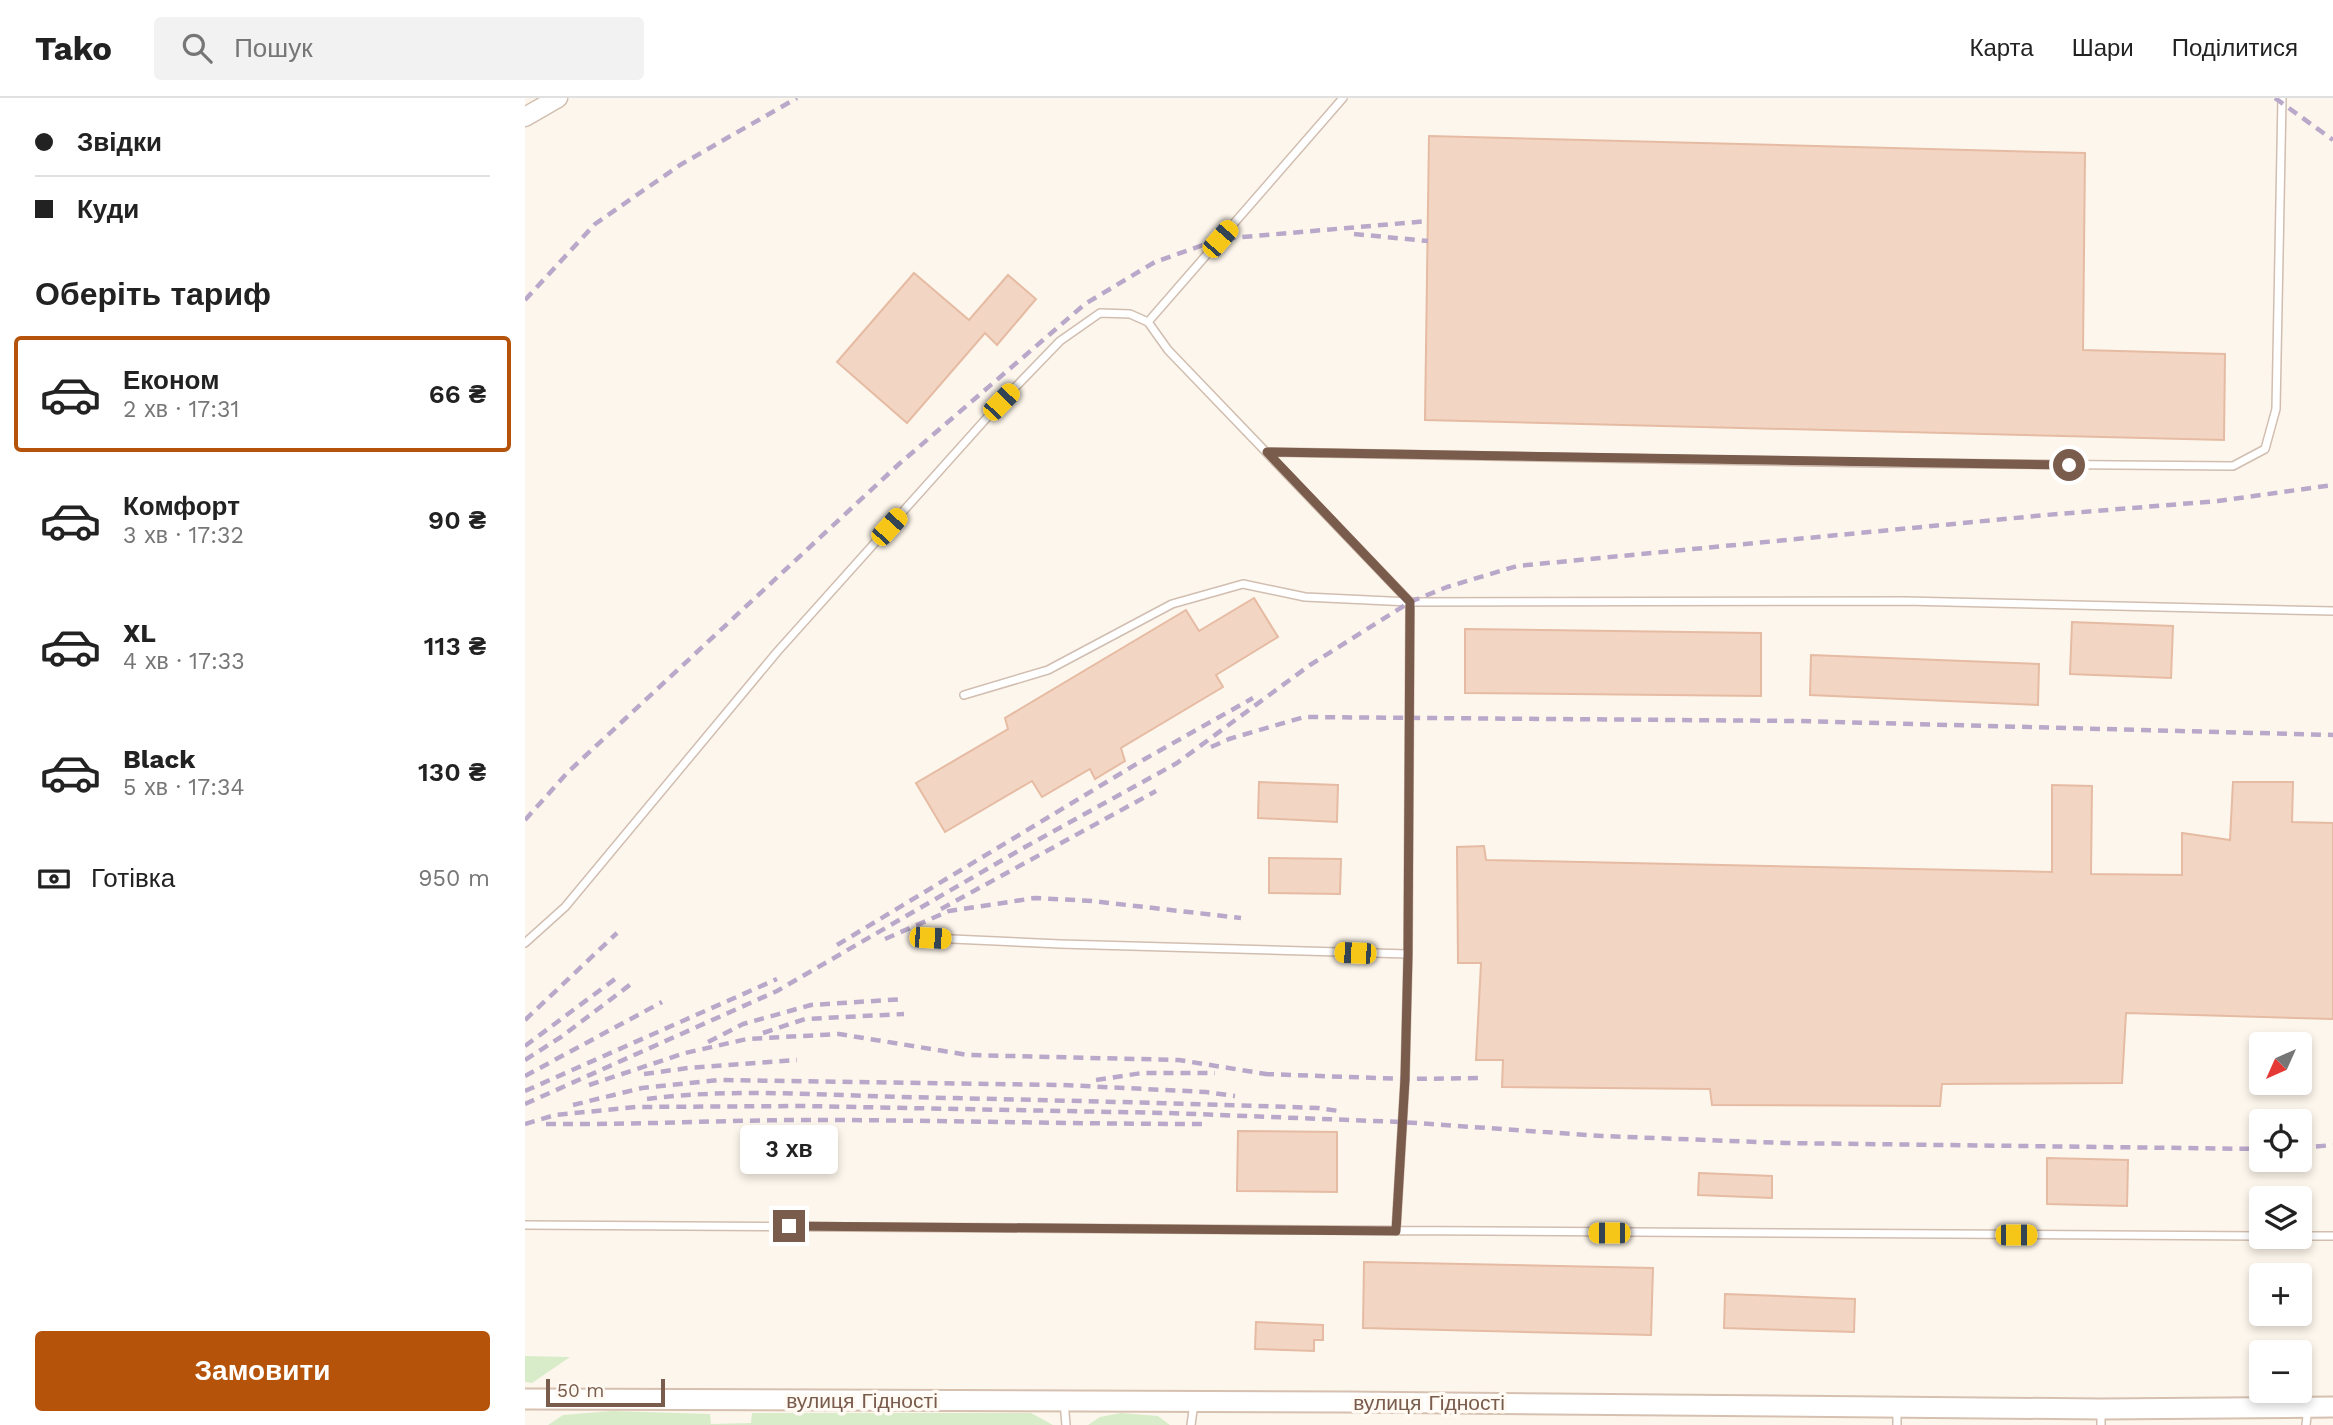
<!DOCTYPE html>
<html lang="uk">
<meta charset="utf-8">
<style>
body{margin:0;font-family:"Work Sans",sans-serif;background:#f2f2f2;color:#222;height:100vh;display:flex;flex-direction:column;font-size:26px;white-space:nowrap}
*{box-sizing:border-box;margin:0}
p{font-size:23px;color:#767676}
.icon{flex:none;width:38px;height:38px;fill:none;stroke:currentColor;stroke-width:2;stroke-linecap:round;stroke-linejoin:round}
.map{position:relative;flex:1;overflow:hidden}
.side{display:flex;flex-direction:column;background:#fff;width:525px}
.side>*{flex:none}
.banner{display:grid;align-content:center;height:154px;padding:0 35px;background:#fff}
.needle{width:46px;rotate:225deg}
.tools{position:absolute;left:1724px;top:934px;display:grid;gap:14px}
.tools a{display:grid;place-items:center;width:63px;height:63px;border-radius:7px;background:#fff;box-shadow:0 4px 10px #0003;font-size:35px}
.scale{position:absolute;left:21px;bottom:18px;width:119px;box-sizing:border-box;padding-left:7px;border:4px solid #7a5c4d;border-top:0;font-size:19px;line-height:24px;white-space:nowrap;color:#7a5c4d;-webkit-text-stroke:5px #fffaf3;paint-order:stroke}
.end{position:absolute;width:32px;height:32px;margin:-16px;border:9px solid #7a5c4d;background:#fff;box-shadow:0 0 0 4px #fff}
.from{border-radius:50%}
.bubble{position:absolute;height:49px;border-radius:7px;background:#fff;box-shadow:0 4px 10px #0003;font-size:23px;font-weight:600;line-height:49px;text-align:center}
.car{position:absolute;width:21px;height:42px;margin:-21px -10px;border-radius:9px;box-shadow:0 0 5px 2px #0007;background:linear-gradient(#f5c518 24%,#345 0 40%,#f5c518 0 76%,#345 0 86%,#f5c518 0)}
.banner b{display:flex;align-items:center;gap:24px;height:66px;font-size:26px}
.banner b+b{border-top:2px solid #e0e0e0}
.banner i{width:18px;height:18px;background:#222}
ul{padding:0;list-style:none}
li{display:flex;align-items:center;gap:21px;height:116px;margin:0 14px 10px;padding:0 21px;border:4px solid transparent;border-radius:7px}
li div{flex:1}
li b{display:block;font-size:26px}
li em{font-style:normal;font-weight:600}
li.selected{border-color:#b45309}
li>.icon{width:63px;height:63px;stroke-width:1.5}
h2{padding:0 35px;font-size:32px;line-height:84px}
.pay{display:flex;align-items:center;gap:18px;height:77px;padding:0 35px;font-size:26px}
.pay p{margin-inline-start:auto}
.action{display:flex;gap:14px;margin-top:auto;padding:14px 35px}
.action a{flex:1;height:80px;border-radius:7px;background:#b45309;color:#fff;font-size:28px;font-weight:600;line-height:80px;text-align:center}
header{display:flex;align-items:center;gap:42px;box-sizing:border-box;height:98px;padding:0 35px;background:#fff;border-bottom:2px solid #e0e0e0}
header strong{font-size:33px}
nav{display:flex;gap:38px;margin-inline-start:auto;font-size:24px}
.search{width:490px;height:63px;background:#f2f2f2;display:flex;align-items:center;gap:18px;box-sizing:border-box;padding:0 24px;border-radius:7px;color:#767676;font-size:26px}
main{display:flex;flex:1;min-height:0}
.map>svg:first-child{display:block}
.green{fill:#d8ecc9}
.building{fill:#f3d5c3;stroke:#e6bba3;stroke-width:2}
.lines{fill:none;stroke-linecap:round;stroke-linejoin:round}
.service-casing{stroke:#d1beb0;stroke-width:10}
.tertiary-casing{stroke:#d1beb0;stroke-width:21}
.secondary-casing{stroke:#d6c0b0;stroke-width:23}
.service{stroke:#fff;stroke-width:7}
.tertiary{stroke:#fff;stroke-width:18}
.secondary{stroke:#fff;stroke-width:19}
.rail{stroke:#b9a8c9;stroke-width:4.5;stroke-dasharray:10 7;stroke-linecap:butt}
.route{stroke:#7a5c4d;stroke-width:9}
.labels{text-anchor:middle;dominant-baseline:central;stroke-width:7;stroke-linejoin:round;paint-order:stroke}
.street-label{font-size:21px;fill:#7a5c4d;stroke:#fffaf3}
</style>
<header>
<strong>Tako</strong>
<div class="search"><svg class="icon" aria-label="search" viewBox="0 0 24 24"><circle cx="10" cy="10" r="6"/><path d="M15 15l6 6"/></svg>Пошук</div>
<nav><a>Карта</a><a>Шари</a><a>Поділитися</a></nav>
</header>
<main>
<section class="side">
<div class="banner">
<b><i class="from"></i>Звідки</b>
<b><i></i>Куди</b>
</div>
<h2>Оберіть тариф</h2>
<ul>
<li class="selected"><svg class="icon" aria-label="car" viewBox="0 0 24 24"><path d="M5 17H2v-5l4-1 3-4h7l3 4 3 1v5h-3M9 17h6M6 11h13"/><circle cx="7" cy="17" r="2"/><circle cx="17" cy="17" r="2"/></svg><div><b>Економ</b><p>2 хв · 17:31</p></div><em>66 ₴</em></li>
<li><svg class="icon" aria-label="car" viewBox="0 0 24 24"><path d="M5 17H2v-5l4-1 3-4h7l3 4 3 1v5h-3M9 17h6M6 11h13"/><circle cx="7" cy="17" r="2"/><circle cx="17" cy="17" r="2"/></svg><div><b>Комфорт</b><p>3 хв · 17:32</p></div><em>90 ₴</em></li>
<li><svg class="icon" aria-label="car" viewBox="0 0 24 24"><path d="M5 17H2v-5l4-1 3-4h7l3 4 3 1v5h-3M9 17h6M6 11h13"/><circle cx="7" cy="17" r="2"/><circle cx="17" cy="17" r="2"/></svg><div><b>XL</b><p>4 хв · 17:33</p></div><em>113 ₴</em></li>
<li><svg class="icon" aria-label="car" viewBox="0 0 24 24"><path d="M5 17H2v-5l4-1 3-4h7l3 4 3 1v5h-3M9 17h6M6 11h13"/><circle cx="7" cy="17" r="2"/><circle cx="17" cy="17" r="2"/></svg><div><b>Black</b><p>5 хв · 17:34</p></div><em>130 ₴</em></li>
</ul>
<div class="pay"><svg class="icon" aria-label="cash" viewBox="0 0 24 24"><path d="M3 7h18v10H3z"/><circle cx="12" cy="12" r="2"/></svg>Готівка<p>950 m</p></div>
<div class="action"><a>Замовити</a></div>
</section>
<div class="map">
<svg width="1808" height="1327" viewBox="0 0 1808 1327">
<rect width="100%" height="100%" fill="#fdf6ec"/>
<path class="green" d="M 0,1258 L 45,1259 L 7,1285 L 0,1284 Z
M 87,1313 L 185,1316 L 186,1326 L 226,1325 L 227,1315 L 506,1315 L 528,1327 L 23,1327 L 38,1317 Z
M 596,1315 L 633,1318 L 645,1327 L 563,1327 L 575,1319 Z"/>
<path class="building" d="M 904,38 L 1560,55 L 1558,252 L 1700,256 L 1699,342 L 900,322 Z
M 389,175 L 444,222 L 483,177 L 511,201 L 472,247 L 460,235 L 382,325 L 312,264 Z
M 729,500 L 753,539 L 691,577 L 698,589 L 596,650 L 600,663 L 570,681 L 565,671 L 517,699 L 507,683 L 420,734 L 391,685 L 483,631 L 480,620 L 661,512 L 674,533 Z
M 1547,524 L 1648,528 L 1646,580 L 1545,576 Z
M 940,531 L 1236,535 L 1236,598 L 940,595 Z
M 1286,557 L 1514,566 L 1513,607 L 1285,597 Z
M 734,684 L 813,687 L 812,724 L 733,720 Z
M 1708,684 L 1768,684 L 1767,724 L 1808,725 L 1808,921 L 1601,915 L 1597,985 L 1417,986 L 1415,1008 L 1187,1007 L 1185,991 L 977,989 L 978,962 L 951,962 L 956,865 L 933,865 L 932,749 L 959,748 L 961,762 L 1527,774 L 1527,687 L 1567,688 L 1566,776 L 1657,777 L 1657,735 L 1705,742 Z
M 744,760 L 816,761 L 815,796 L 744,795 Z
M 713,1033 L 812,1034 L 812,1094 L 712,1093 Z
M 1522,1060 L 1603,1062 L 1602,1108 L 1522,1106 Z
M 1174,1075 L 1247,1078 L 1247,1100 L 1173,1097 Z
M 839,1164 L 1128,1170 L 1126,1237 L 838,1230 Z
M 1200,1196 L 1330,1201 L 1329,1234 L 1199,1230 Z
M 731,1224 L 798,1227 L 798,1242 L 789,1242 L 789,1253 L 730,1251 Z"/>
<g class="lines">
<defs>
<path id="service" d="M 623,224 L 818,0
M 742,354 L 1353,365 L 1708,368 L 1740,351 L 1751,311 L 1757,0
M 439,597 L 523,572 L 647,506 L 718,486 L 780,499 L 885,504 L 1380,503 L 1808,513
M 405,840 L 535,846 L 883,856
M 0,845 L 40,809 L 252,554 L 476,304 L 535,243 L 575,215 L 605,216 L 623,224 L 643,252 L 885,504 L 883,856 L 880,981 L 871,1133
M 0,1127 L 1736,1138
M 1774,1138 L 1808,1138
M 539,1303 L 541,1327
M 1576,1312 L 1576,1327
M 666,1327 L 669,1305
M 1372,1327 L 1372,1310
M 1781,1327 L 1783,1309"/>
<path id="tertiary" d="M 0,19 L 33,0"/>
<path id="secondary" d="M 0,1301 L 822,1304 L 1576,1311 L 1808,1309"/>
</defs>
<use href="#service" class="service-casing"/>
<use href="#tertiary" class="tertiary-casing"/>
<use href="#secondary" class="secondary-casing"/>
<use href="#service" class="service"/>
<use href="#tertiary" class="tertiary"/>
<use href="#secondary" class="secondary"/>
<path class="rail" d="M 1750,0 L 1808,42
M 829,136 L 903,143
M 0,202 L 70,126 L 155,67 L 272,0
M 686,649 L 704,641 L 779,619 L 1273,623 L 1808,637
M 0,722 L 43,674 L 374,366 L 560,206 L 630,164 L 695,141 L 903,123
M 416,811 L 631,693
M 360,841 L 424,813 L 510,800 L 567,803 L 716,820
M 312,847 L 618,662 L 728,600
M 0,922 L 92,835
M 238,935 L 280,921 L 379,916
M 183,944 L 218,926 L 286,907 L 379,901
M 0,948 L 94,878
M 0,962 L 36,939 L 106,886
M 119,976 L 163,970 L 272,962
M 739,976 L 880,981 L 959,980
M 0,978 L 137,904
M 571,982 L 617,975 L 690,975
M 64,987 L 160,955 L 222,941 L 314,936 L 443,957 L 654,962 L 747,977
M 0,993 L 252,881
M 122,1001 C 206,990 293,997 377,999 C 516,1002 654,1005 793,1010 L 814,1013
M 0,1006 L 252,893 L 500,749 L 652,665 L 785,567 L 885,504 L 922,489 L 992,468 L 1521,417 L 1693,403 L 1808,387
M 48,1007 L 117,990 L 193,982 L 538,987 L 681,994 L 710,998
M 0,1026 L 30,1017 L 111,1009 L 278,1008 L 643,1015 L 876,1024 L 1077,1038 L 1259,1045 L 1736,1051
M 21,1026 C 119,1027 218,1021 317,1022 C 439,1023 560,1026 682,1026
M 1774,1050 L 1808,1047"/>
</g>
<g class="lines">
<path class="route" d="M 264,1128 L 871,1133 L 880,981 L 883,856 L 885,504 L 742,354 L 1544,367"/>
</g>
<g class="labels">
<g class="street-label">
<text x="337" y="1302">вулиця Гідності</text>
<text x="904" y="1304">вулиця Гідності</text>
</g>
</g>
</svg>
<div class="tools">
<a><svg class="needle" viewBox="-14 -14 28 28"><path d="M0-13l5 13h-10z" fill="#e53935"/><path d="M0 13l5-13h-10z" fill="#767676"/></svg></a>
<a><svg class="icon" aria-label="locate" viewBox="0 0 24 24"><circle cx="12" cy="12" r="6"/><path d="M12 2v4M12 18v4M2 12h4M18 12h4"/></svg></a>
<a><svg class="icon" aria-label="layers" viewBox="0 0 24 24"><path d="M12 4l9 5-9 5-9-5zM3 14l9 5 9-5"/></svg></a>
<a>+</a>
<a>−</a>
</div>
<div class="scale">50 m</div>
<i class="end from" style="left:1544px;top:367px"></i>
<i class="end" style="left:264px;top:1128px"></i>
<div class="bubble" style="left:215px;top:1027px;width:98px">3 хв</div>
<i class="car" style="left:695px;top:141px;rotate:41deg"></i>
<i class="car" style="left:476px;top:304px;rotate:44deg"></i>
<i class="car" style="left:364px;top:429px;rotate:42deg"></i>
<i class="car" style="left:405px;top:840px;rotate:93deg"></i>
<i class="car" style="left:830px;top:855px;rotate:272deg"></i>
<i class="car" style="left:1084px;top:1135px;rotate:270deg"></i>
<i class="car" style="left:1491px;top:1137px;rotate:90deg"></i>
</div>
</main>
